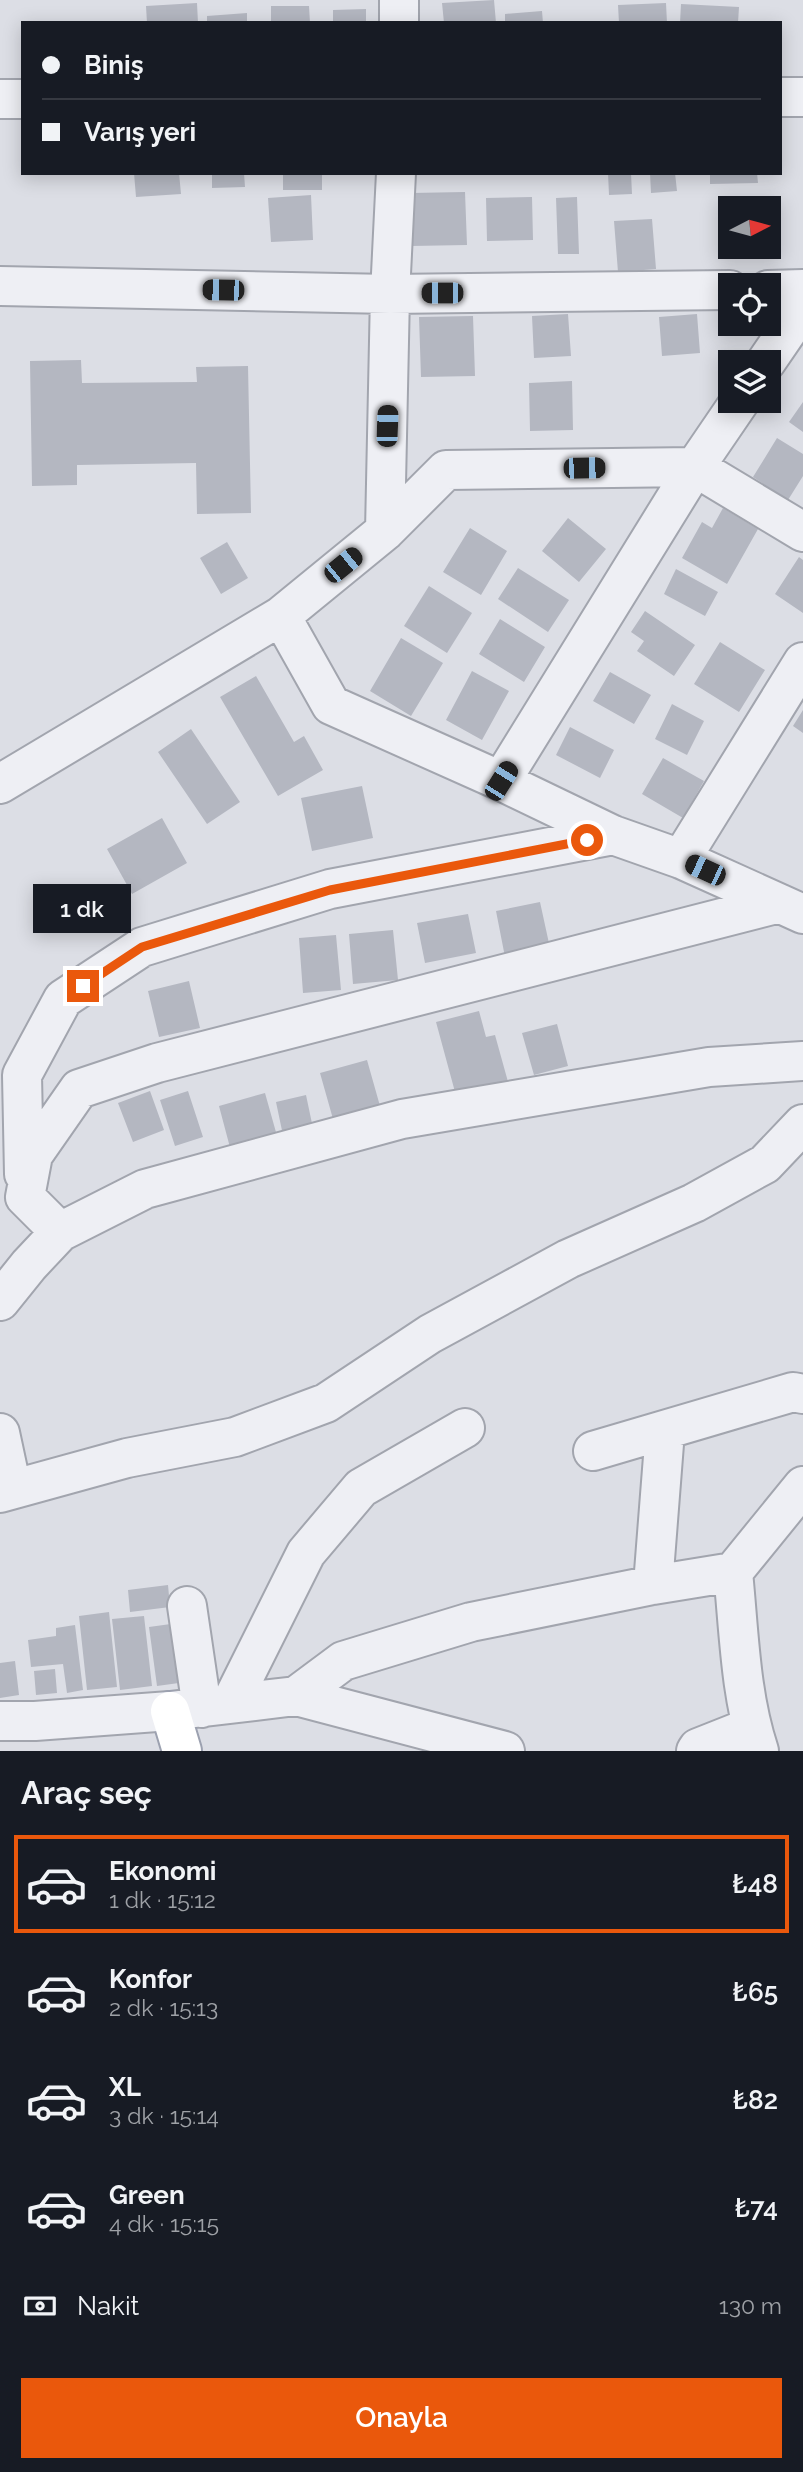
<!DOCTYPE html>
<html lang="tr">
<meta charset="utf-8">
<style>
body{margin:0;font-family:Raleway,sans-serif;background:#242831;color:#f1f3f6;height:100vh;display:flex;flex-direction:column;font-size:26px;white-space:nowrap}
*{box-sizing:border-box;margin:0}
p{font-size:23px;color:#9ea1a6}
.icon{flex:none;width:38px;height:38px;fill:none;stroke:currentColor;stroke-width:2;stroke-linecap:round;stroke-linejoin:round}
.map{position:relative;height:1751px;overflow:hidden}
.details{display:flex;flex-direction:column;background:#171b24;flex:1}
.details>*{flex:none}
.top-card{position:absolute;left:21px;top:21px;width:761px;height:154px;border-radius:0px;box-shadow:0 4px 18px #0003;display:grid;align-content:center;height:154px;padding:0 21px;background:#171b24}
.needle{width:46px;rotate:84deg}
.fabs{position:absolute;left:718px;top:196px;display:grid;gap:14px}
.fabs a{display:grid;place-items:center;width:63px;height:63px;border-radius:0px;background:#171b24;box-shadow:0 4px 18px #0003;font-size:35px}
.end{position:absolute;width:32px;height:32px;margin:-16px;border:9px solid #ea580c;background:#fff;box-shadow:0 0 0 4px #fff}
.from{border-radius:50%}
.bubble{position:absolute;height:49px;border-radius:0px;background:#171b24;box-shadow:0 4px 18px #0003;font-size:23px;font-weight:600;line-height:49px;text-align:center}
.car{position:absolute;width:21px;height:42px;margin:-21px -10px;border-radius:9px;box-shadow:0 0 5px 2px #0007;background:linear-gradient(#222 24%,#8ab4d8 0 40%,#222 0 76%,#8ab4d8 0 86%,#222 0)}
.top-card b{display:flex;align-items:center;gap:24px;height:66px;font-size:26px}
.top-card b+b{border-top:2px solid #363941}
.top-card i{width:18px;height:18px;background:#f1f3f6}
ul{padding:0;list-style:none}
li{display:flex;align-items:center;gap:21px;height:98px;margin:0 14px 10px;padding:0 7px;border:4px solid transparent;border-radius:0px}
li div{flex:1}
li b{display:block;font-size:26px}
li em{font-style:normal;font-weight:600}
li.active{border-color:#ea580c}
li>.icon{width:63px;height:63px;stroke-width:1.5}
h2{padding:0 21px;font-size:32px;line-height:84px}
.pay{display:flex;align-items:center;gap:18px;height:77px;padding:0 21px;font-size:26px}
.pay p{margin-inline-start:auto}
.primary-button{display:flex;gap:14px;margin-top:auto;padding:14px 21px}
.primary-button a{flex:1;height:80px;border-radius:0px;background:#ea580c;color:#fff;font-size:28px;font-weight:600;line-height:80px;text-align:center}
.map>svg:first-child{display:block}
.building{fill:#b4b7c1}
.lines{fill:none;stroke-linecap:round;stroke-linejoin:round}
.minor-casing{stroke:#a2a5ae;stroke-width:42}
.major-casing{stroke:#9ca1b0;stroke-width:42}
.minor{stroke:#eeeff4;stroke-width:38}
.major{stroke:#fff;stroke-width:38}
.route{stroke:#ea580c;stroke-width:9}
</style>
<div class="map">
<svg width="803" height="1751" viewBox="0 0 803 1751">
<rect width="100%" height="100%" fill="#dcdee5"/>
<path class="building" d="M 494,0 L 496,23 L 444,23 L 442,3 Z
M 197,3 L 198,23 L 147,23 L 146,6 Z
M 666,3 L 667,23 L 619,23 L 618,5 Z
M 681,4 L 739,7 L 738,23 L 680,23 Z
M 271,6 L 309,6 L 310,23 L 271,23 Z
M 366,9 L 366,23 L 333,23 L 333,10 Z
M 542,11 L 543,23 L 505,23 L 505,14 Z
M 247,13 L 247,23 L 207,23 L 207,16 Z
M 134,173 L 179,173 L 181,194 L 136,197 Z
M 212,173 L 244,173 L 245,187 L 212,188 Z
M 283,173 L 322,173 L 322,190 L 283,190 Z
M 608,173 L 631,173 L 632,194 L 609,195 Z
M 650,173 L 675,173 L 677,191 L 651,193 Z
M 710,173 L 757,173 L 758,183 L 710,184 Z
M 465,192 L 467,245 L 411,246 L 410,193 Z
M 311,195 L 313,240 L 271,242 L 268,198 Z
M 532,197 L 533,240 L 487,241 L 486,198 Z
M 577,197 L 579,254 L 558,254 L 556,198 Z
M 652,219 L 656,269 L 618,272 L 614,221 Z
M 568,314 L 571,356 L 534,358 L 532,316 Z
M 697,314 L 700,353 L 662,356 L 659,317 Z
M 473,316 L 475,376 L 421,377 L 419,317 Z
M 81,360 L 82,383 L 197,382 L 196,367 L 248,366 L 251,513 L 197,514 L 196,463 L 77,465 L 77,485 L 32,486 L 30,361 Z
M 572,381 L 573,430 L 530,431 L 529,383 Z
M 803,402 L 803,432 L 789,422 Z
M 777,438 L 803,454 L 803,476 L 788,500 L 753,477 Z
M 723,508 L 758,529 L 727,584 L 682,558 L 702,522 L 712,528 Z
M 568,518 L 606,549 L 579,582 L 542,551 Z
M 470,528 L 507,551 L 481,595 L 443,572 Z
M 227,542 L 248,578 L 221,594 L 200,558 Z
M 799,557 L 803,560 L 803,613 L 775,594 Z
M 518,568 L 569,600 L 548,632 L 498,599 Z
M 676,569 L 718,592 L 705,616 L 664,594 Z
M 429,586 L 472,613 L 447,653 L 404,626 Z
M 645,611 L 695,645 L 674,676 L 637,651 L 644,641 L 631,632 Z
M 500,619 L 545,647 L 524,682 L 479,654 Z
M 401,638 L 443,663 L 411,716 L 370,691 Z
M 720,642 L 765,670 L 739,712 L 694,684 Z
M 472,671 L 509,691 L 482,740 L 446,720 Z
M 610,672 L 651,695 L 634,724 L 593,701 Z
M 256,676 L 294,742 L 304,736 L 323,770 L 278,796 L 220,697 Z
M 672,704 L 704,721 L 687,755 L 655,739 Z
M 803,710 L 803,733 L 793,726 Z
M 570,727 L 614,750 L 600,778 L 556,755 Z
M 191,729 L 240,802 L 207,824 L 158,752 Z
M 663,758 L 704,781 L 683,818 L 642,794 Z
M 362,786 L 373,838 L 312,851 L 301,798 Z
M 162,818 L 187,863 L 132,894 L 107,849 Z
M 540,902 L 550,948 L 505,957 L 496,911 Z
M 468,914 L 476,953 L 425,963 L 417,923 Z
M 393,930 L 398,980 L 353,984 L 349,934 Z
M 336,935 L 341,990 L 303,993 L 299,938 Z
M 189,981 L 200,1028 L 159,1037 L 148,991 Z
M 479,1011 L 486,1037 L 495,1035 L 510,1089 L 458,1103 L 436,1022 Z
M 557,1024 L 568,1066 L 534,1075 L 522,1033 Z
M 367,1060 L 380,1106 L 333,1119 L 320,1073 Z
M 150,1091 L 164,1130 L 133,1142 L 118,1103 Z
M 188,1091 L 203,1137 L 175,1146 L 160,1100 Z
M 265,1093 L 279,1143 L 232,1155 L 219,1106 Z
M 306,1095 L 314,1133 L 284,1140 L 276,1102 Z
M 168,1585 L 170,1607 L 130,1612 L 128,1590 Z
M 109,1612 L 117,1687 L 87,1690 L 79,1616 Z
M 144,1616 L 152,1686 L 120,1690 L 112,1619 Z
M 178,1623 L 186,1682 L 157,1686 L 149,1627 Z
M 75,1625 L 83,1690 L 67,1693 L 63,1664 L 31,1667 L 28,1640 L 56,1636 L 56,1628 Z
M 15,1661 L 19,1695 L 0,1698 L 0,1663 Z
M 55,1669 L 57,1693 L 36,1695 L 34,1671 Z"/>
<g class="lines">
<defs>
<path id="minor" d="M 399,0 L 399,23
M 780,97 L 803,97
M 0,99 L 23,99
M 0,286 L 390,294 L 730,290
M 768,290 L 803,289
M 766,362 L 803,308
M 385,531 L 390,294 L 396,173
M 281,616 L 331,705 L 501,781 L 613,835 L 681,859 L 803,914
M 501,781 L 695,467 L 740,401
M 0,784 L 281,616 L 385,531 L 446,470 L 695,467 L 803,532
M 681,859 L 803,662
M 24,1174 L 22,1075 L 63,999 L 142,947 L 330,889 L 613,835
M 60,1232 L 25,1197 L 33,1155 L 79,1089 L 157,1063 L 776,904
M 0,1301 L 29,1265 L 60,1232 L 145,1189 L 402,1119 L 709,1067 L 803,1061
M 0,1433 L 12,1489
M 593,1451 L 793,1392 L 803,1394
M 0,1493 L 127,1458 L 235,1437 L 326,1403 L 430,1334 L 568,1259 L 694,1203 L 765,1164 L 803,1124
M 653,1585 L 665,1431
M 187,1606 L 202,1708
M 296,1696 L 343,1661 L 471,1622 L 653,1585 L 733,1572
M 231,1703 L 306,1553 L 361,1488 L 465,1428
M 0,1721 L 35,1721 L 170,1711 L 296,1696 L 505,1751
M 696,1751 L 698,1748 L 751,1727
M 759,1751 C 740,1694 739,1631 733,1572 L 803,1486"/>
<path id="major" d="M 170,1711 L 182,1751"/>
</defs>
<use href="#minor" class="minor-casing"/>
<use href="#major" class="major-casing"/>
<use href="#minor" class="minor"/>
<use href="#major" class="major"/>
</g>
<g class="lines">
<path class="route" d="M 83,986 L 142,947 L 330,890 L 587,840"/>
</g>
</svg>
<div class="fabs">
<a><svg class="needle" viewBox="-14 -14 28 28"><path d="M0-13l5 13h-10z" fill="#e53935"/><path d="M0 13l5-13h-10z" fill="#9ea1a6"/></svg></a>
<a><svg class="icon" aria-label="locate" viewBox="0 0 24 24"><circle cx="12" cy="12" r="6"/><path d="M12 2v4M12 18v4M2 12h4M18 12h4"/></svg></a>
<a><svg class="icon" aria-label="layers" viewBox="0 0 24 24"><path d="M12 4l9 5-9 5-9-5zM3 14l9 5 9-5"/></svg></a>
</div>
<i class="end from" style="left:587px;top:840px"></i>
<i class="end" style="left:83px;top:986px"></i>
<div class="bubble" style="left:33px;top:884px;width:98px">1 dk</div>
<i class="car" style="left:223px;top:290px;rotate:271deg"></i>
<i class="car" style="left:442px;top:293px;rotate:270deg"></i>
<i class="car" style="left:387px;top:426px;rotate:2deg"></i>
<i class="car" style="left:584px;top:468px;rotate:89deg"></i>
<i class="car" style="left:343px;top:565px;rotate:51deg"></i>
<i class="car" style="left:501px;top:781px;rotate:32deg"></i>
<i class="car" style="left:705px;top:870px;rotate:295deg"></i>
<div class="top-card">
<b><i class="from"></i>Biniş</b>
<b><i></i>Varış yeri</b>
</div>
</div>
<section class="details">
<h2>Araç seç</h2>
<ul>
<li class="active"><svg class="icon" aria-label="car" viewBox="0 0 24 24"><path d="M5 17H2v-5l4-1 3-4h7l3 4 3 1v5h-3M9 17h6M6 11h13"/><circle cx="7" cy="17" r="2"/><circle cx="17" cy="17" r="2"/></svg><div><b>Ekonomi</b><p>1 dk · 15:12</p></div><em>₺48</em></li>
<li><svg class="icon" aria-label="car" viewBox="0 0 24 24"><path d="M5 17H2v-5l4-1 3-4h7l3 4 3 1v5h-3M9 17h6M6 11h13"/><circle cx="7" cy="17" r="2"/><circle cx="17" cy="17" r="2"/></svg><div><b>Konfor</b><p>2 dk · 15:13</p></div><em>₺65</em></li>
<li><svg class="icon" aria-label="car" viewBox="0 0 24 24"><path d="M5 17H2v-5l4-1 3-4h7l3 4 3 1v5h-3M9 17h6M6 11h13"/><circle cx="7" cy="17" r="2"/><circle cx="17" cy="17" r="2"/></svg><div><b>XL</b><p>3 dk · 15:14</p></div><em>₺82</em></li>
<li><svg class="icon" aria-label="car" viewBox="0 0 24 24"><path d="M5 17H2v-5l4-1 3-4h7l3 4 3 1v5h-3M9 17h6M6 11h13"/><circle cx="7" cy="17" r="2"/><circle cx="17" cy="17" r="2"/></svg><div><b>Green</b><p>4 dk · 15:15</p></div><em>₺74</em></li>
</ul>
<div class="pay"><svg class="icon" aria-label="cash" viewBox="0 0 24 24"><path d="M3 7h18v10H3z"/><circle cx="12" cy="12" r="2"/></svg>Nakit<p>130 m</p></div>
<div class="primary-button"><a>Onayla</a></div>
</section>
